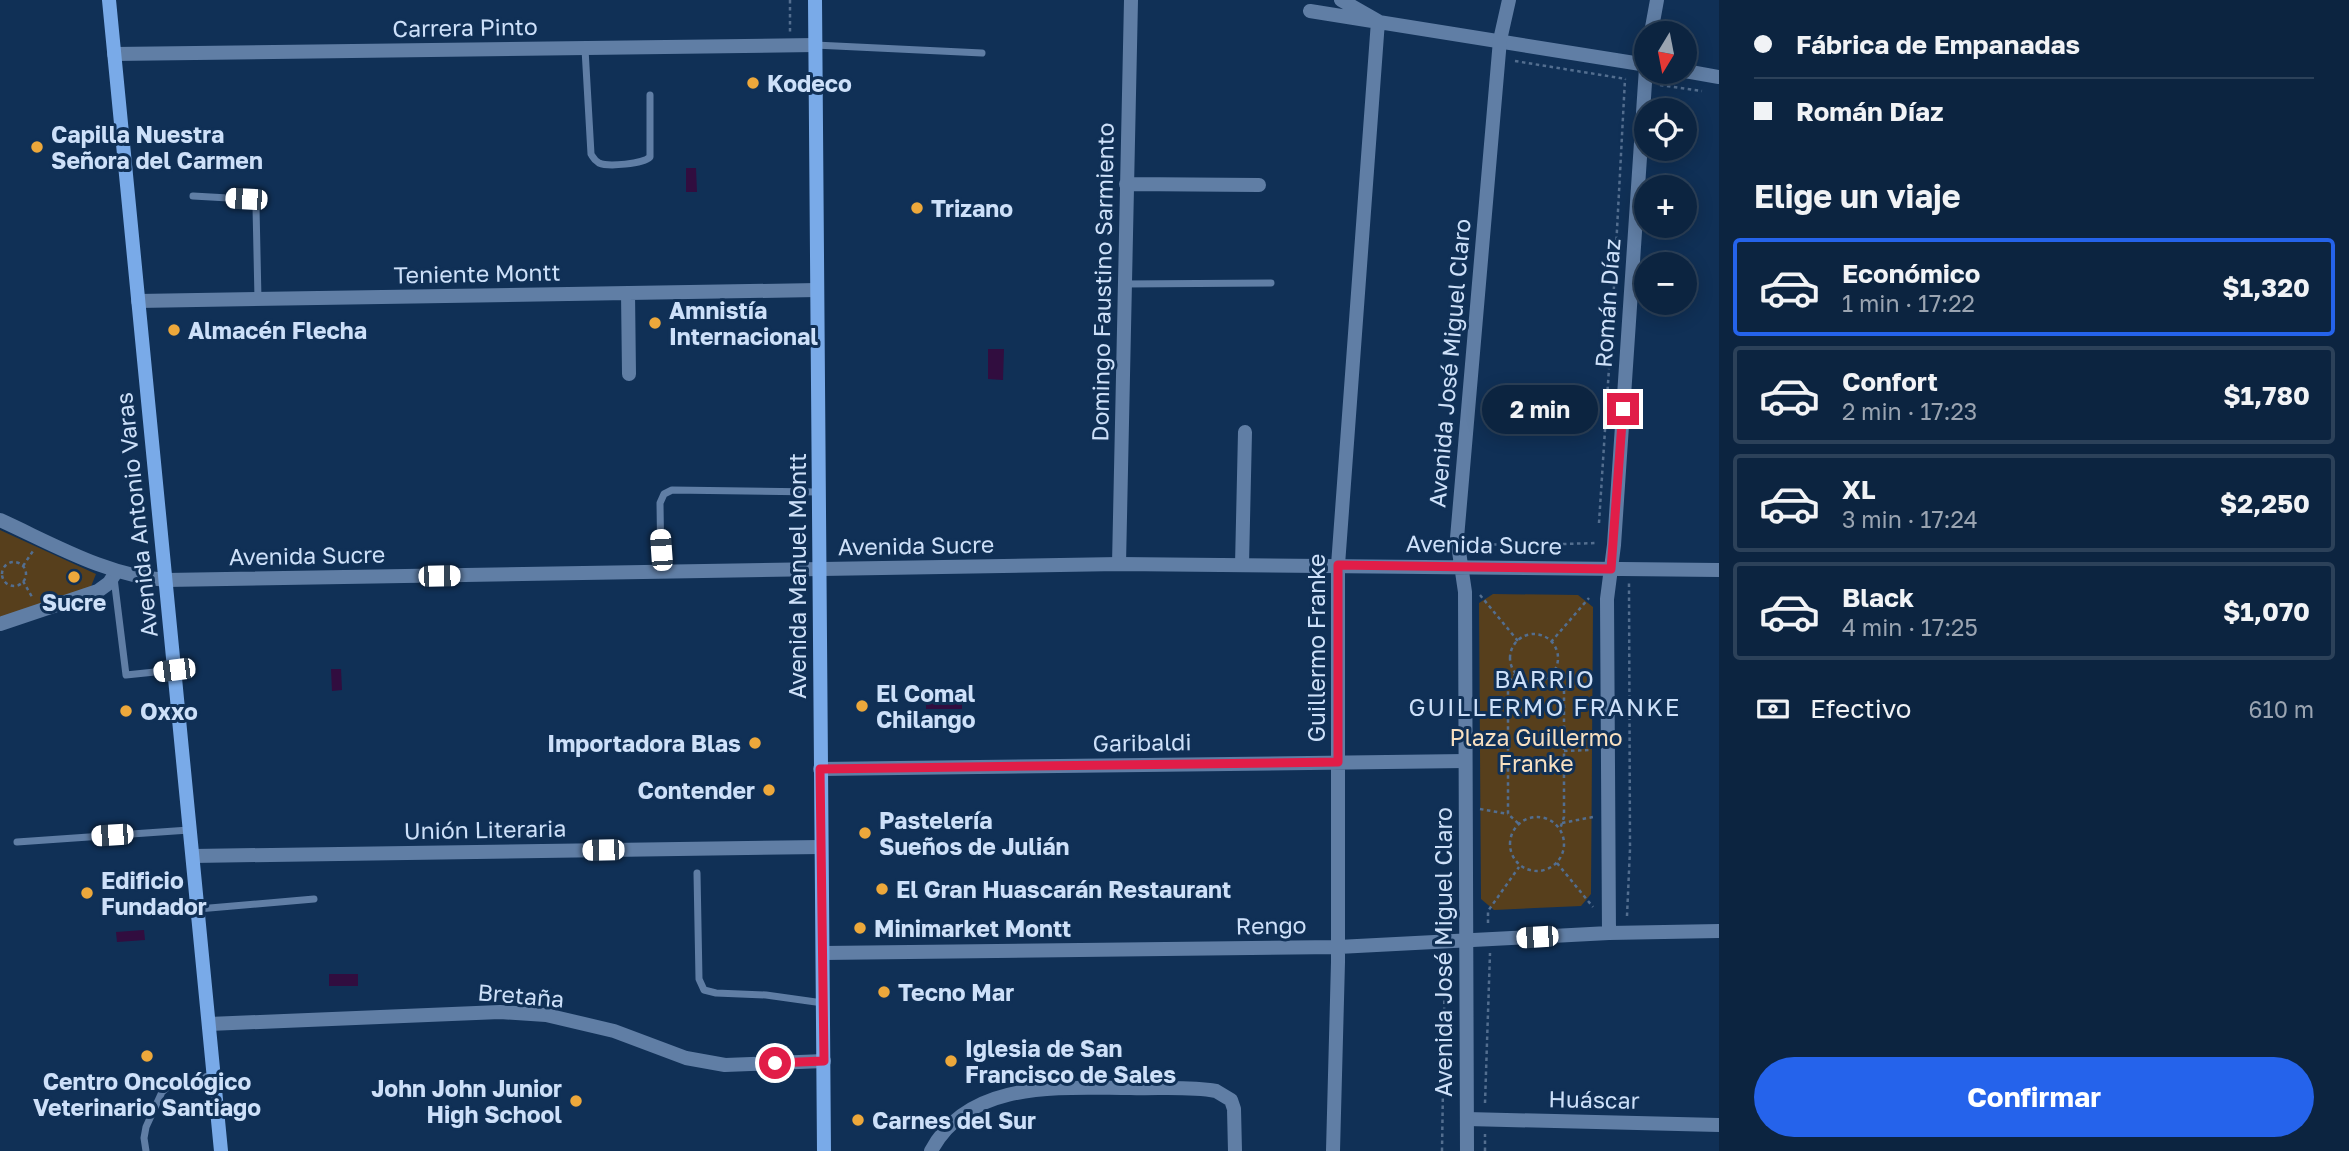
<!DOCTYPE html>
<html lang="es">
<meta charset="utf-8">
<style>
body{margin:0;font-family:"Golos Text",sans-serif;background:#152c47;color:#f1f3f6;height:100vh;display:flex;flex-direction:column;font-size:26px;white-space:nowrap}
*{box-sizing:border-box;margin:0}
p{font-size:23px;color:#9aa4b1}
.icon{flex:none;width:38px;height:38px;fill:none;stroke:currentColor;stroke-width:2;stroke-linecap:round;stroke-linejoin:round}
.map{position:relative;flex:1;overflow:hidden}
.sheet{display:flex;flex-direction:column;background:#0c2440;width:630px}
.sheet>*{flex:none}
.top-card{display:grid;align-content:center;height:154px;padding:0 35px;background:#0c2440}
.needle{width:46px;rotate:190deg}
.buttons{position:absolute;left:1634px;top:21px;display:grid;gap:14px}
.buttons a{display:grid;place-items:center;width:63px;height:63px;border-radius:50%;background:#0c2440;box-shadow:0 4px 18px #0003,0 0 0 2px #2c4159;font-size:35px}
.end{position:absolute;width:32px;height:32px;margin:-16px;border:9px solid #e11d48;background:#fff;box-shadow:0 0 0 4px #fff}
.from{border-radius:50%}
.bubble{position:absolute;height:49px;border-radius:24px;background:#0c2440;box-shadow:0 4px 18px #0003,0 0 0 2px #2c4159;font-size:23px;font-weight:700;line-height:49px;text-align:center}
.car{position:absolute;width:21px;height:42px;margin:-21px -10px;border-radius:9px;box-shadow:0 0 5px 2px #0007;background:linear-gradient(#fff 24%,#345 0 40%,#fff 0 76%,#345 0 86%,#fff 0)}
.top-card b{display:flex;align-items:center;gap:24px;height:66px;font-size:26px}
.top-card b+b{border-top:2px solid #2c4159}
.top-card i{width:18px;height:18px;background:#f1f3f6}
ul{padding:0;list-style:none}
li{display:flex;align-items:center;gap:21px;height:98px;margin:0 14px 10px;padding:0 21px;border:4px solid #2c4159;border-radius:7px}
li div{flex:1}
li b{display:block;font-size:26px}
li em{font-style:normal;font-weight:700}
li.current{border-color:#2563eb}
li>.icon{width:63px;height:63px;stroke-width:1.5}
h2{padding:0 35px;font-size:32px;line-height:84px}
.pay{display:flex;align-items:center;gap:18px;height:77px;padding:0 35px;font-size:26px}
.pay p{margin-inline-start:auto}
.cta{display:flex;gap:14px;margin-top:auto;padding:14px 35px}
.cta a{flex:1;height:80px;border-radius:42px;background:#2563eb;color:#fff;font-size:28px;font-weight:700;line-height:80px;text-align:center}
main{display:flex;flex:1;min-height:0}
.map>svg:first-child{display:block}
.green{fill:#573f1c}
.water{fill:#310d3f}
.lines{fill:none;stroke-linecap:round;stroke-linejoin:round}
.path{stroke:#536e8f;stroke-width:2.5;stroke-dasharray:3.5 3.5;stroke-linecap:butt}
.service{stroke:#607ea5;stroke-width:7}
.minor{stroke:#607ea5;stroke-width:14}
.tertiary{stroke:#607ea5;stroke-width:14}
.secondary{stroke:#79aae8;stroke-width:14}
.route{stroke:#e11d48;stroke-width:9}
.poi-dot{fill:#eda83b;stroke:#103056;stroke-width:2.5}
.labels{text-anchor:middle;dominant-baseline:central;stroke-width:6;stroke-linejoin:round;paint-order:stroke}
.street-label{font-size:23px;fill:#cde0f9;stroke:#103056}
.poi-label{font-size:23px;font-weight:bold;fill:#cde0f9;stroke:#103056;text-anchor:start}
.park-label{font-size:23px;fill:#f8e0c0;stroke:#103056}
.neighbourhood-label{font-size:24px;letter-spacing:2px;fill:#cde0f9;stroke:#103056}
</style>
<main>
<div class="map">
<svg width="1719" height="1151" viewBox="0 0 1719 1151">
<rect width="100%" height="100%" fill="#103056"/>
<path class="green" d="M 0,530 L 96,574 L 90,589 L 0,619 Z
M 1493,594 L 1578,595 L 1593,607 L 1591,894 L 1581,906 L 1494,910 L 1481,899 L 1479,603 Z"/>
<path class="water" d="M 686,168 L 696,168 L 697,192 L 686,192 Z
M 988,349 L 1004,349 L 1003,380 L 988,379 Z
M 331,669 L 341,669 L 342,690 L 332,691 Z
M 926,699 L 962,699 L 962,709 L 926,709 Z
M 144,930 L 145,940 L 117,942 L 116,932 Z
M 329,974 L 358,974 L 358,986 L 329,986 Z"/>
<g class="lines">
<path class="path" d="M 790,0 L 790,32
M 1515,61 L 1626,79
M 1660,85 L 1702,91
M 1612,324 L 1625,79
M 1599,523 L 1611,337
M 1472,544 L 1526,545 L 1598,543
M2 574a12 12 0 1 1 24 0a12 12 0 1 1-24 0Z
M 23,566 L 33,551
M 23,581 L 32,597
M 1480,595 L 1518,641
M1510 658a24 24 0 1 1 48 0a24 24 0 1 1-48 0Z
M 1551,642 L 1589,598
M 1516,673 L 1508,683 L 1508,814 L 1519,824
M 1551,675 L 1564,688 L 1564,817 L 1560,829
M 1564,688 L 1592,683
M 1564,751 L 1592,750
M 1480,809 L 1508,814
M1510 844a27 27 0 1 1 54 0a27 27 0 1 1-54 0Z
M 1562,823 L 1593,817
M 1557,863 L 1593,907
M 1627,916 L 1630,849 L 1629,583
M 1488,923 L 1488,911 L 1519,867
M 1485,1103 L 1490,953
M 1442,1151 L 1445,957
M 1485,1151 L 1485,1134"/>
<path class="service" d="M 815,45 L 982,53
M 585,49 L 591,154 C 594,159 594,160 599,163 C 608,167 643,164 650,157 L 650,95
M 193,196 L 246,199 L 256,207 L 258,299
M 1124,284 L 1271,283
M 661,572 L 660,503 L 664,494 L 672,490 L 818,492
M 114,578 L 126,675 L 174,670
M 17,842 L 189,830
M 697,873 L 699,979 L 704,990 L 716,993 L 766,995 L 823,1003
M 198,909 L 314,899
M 146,1151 L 144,1138 L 146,1127 L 162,1092 L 169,1086 L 213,1075"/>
<path class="minor" d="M 1310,11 L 1647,65
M 1651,33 L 1657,0
M 114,54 L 815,45
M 1685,71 L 1719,77
M 1126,184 L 1259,185
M 628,293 L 629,374
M 138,301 L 817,290
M 1119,564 L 1131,0
M 1242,565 L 1245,432
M 0,624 L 98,591 L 109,583 L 116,572
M 820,769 L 1465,761
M 193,856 L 821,847
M 1609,933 L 1607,599 L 1614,545 L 1647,53
M 823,953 L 1338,947 L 1609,933 L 1719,931
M 209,1024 L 500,1012 L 546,1015 L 614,1031 L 686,1058 L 725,1065 L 824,1061
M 1467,1119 L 1719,1125
M 931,1151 C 969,1079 1061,1088 1130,1088 C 1158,1089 1188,1086 1216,1091 L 1231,1100 L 1234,1109 L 1235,1151
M 1333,1151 L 1338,962 L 1338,565 L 1378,21 L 1341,0"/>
<path class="tertiary" d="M 0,520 C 53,544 107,576 166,580 L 1119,564 L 1719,570
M 1467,1151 L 1465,592 L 1457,538 L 1500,40 L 1509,0"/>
<path class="secondary" d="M 109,0 L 221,1151
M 815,0 L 824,1151"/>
</g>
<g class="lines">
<path class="route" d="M 775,1063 L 824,1061 L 820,769 L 1338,762 L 1338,565 L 1611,569 L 1623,409"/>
</g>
<g class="poi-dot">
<circle cx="753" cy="83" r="7"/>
<circle cx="37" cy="147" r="7"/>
<circle cx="917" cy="208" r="7"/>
<circle cx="655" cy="323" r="7"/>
<circle cx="174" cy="330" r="7"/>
<circle cx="74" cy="577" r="7"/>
<circle cx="862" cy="706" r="7"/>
<circle cx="126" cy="711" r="7"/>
<circle cx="755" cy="743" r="7"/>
<circle cx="769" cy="790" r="7"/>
<circle cx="865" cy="833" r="7"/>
<circle cx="882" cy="889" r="7"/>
<circle cx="87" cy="893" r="7"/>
<circle cx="860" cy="928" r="7"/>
<circle cx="884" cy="992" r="7"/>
<circle cx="147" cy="1056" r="7"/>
<circle cx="951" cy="1061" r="7"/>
<circle cx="576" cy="1101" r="7"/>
<circle cx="858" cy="1120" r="7"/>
</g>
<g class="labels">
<g class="street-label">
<text transform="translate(465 27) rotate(-1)">Carrera Pinto</text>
<text transform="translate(477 273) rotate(-1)">Teniente Montt</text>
<text transform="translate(1102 282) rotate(-89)">Domingo Faustino Sarmiento</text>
<text transform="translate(1607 303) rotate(-86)">Román Díaz</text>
<text transform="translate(1449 363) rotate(-85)">Avenida José Miguel Claro</text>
<text transform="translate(136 515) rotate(-96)">Avenida Antonio Varas</text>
<text transform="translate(1484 544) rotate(1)">Avenida Sucre</text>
<text transform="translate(916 545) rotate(-1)">Avenida Sucre</text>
<text transform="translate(307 555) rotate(-1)">Avenida Sucre</text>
<text transform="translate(797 576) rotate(-90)">Avenida Manuel Montt</text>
<text transform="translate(1316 648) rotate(-90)">Guillermo Franke</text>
<text transform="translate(1142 742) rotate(-1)">Garibaldi</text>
<text transform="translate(485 829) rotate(-1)">Unión Literaria</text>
<text transform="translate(1271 925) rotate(-1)">Rengo</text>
<text transform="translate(1443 952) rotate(-90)">Avenida José Miguel Claro</text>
<text transform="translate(521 995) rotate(5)">Bretaña</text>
<text transform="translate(1594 1099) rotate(1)">Huáscar</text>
</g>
<g class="poi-label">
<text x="767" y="83">Kodeco</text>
<text x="51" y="134">Capilla Nuestra<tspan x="51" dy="26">Señora del Carmen</tspan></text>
<text x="931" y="208">Trizano</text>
<text x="669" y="310">Amnistía<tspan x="669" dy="26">Internacional</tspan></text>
<text x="188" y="330">Almacén Flecha</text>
<text x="74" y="602" text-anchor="middle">Sucre</text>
<text x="876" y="693">El Comal<tspan x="876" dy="26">Chilango</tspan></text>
<text x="140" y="711">Oxxo</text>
<text x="741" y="743" text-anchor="end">Importadora Blas</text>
<text x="755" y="790" text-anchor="end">Contender</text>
<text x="879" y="820">Pastelería<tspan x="879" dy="26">Sueños de Julián</tspan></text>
<text x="101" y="880">Edificio<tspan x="101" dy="26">Fundador</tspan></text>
<text x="896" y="889">El Gran Huascarán Restaurant</text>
<text x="874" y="928">Minimarket Montt</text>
<text x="898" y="992">Tecno Mar</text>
<text x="965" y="1048">Iglesia de San<tspan x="965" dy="26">Francisco de Sales</tspan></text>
<text x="147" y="1081" text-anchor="middle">Centro Oncológico<tspan x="147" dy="26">Veterinario Santiago</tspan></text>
<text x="562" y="1088" text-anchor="end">John John Junior<tspan x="562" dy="26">High School</tspan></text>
<text x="872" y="1120">Carnes del Sur</text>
</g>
<g class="park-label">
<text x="1536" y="737">Plaza Guillermo<tspan x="1536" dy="26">Franke</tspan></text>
</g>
<g class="neighbourhood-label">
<text x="1545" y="678">BARRIO<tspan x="1545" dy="28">GUILLERMO FRANKE</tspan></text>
</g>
</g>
</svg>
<div class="buttons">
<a><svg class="needle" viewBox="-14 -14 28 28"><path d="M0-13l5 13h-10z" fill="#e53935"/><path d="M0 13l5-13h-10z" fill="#9aa4b1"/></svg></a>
<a><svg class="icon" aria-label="locate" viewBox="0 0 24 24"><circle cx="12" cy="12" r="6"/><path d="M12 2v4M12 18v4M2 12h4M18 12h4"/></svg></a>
<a>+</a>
<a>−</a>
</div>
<i class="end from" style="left:775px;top:1063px"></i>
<i class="end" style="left:1623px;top:409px"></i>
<div class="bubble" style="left:1482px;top:385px;width:116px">2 min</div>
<i class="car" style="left:246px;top:199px;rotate:273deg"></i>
<i class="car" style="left:661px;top:550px;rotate:356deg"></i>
<i class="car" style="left:439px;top:576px;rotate:89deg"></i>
<i class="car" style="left:174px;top:670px;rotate:263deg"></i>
<i class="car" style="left:112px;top:835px;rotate:266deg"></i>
<i class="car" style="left:603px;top:850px;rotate:269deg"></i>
<i class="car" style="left:1537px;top:937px;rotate:266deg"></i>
</div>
<section class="sheet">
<div class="top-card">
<b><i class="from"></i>Fábrica de Empanadas</b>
<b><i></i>Román Díaz</b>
</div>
<h2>Elige un viaje</h2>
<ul>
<li class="current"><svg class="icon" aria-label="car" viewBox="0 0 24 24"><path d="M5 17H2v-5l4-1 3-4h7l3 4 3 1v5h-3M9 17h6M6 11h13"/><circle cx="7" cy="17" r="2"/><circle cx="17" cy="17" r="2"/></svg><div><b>Económico</b><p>1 min · 17:22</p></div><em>$1,320</em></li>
<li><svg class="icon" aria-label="car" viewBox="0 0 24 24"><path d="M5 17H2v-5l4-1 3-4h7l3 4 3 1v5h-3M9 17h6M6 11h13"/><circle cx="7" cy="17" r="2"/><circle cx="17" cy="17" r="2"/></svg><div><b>Confort</b><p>2 min · 17:23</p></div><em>$1,780</em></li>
<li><svg class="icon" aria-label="car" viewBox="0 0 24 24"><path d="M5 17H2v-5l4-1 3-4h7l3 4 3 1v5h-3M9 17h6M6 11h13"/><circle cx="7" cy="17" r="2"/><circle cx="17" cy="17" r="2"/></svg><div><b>XL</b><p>3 min · 17:24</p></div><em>$2,250</em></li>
<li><svg class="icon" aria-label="car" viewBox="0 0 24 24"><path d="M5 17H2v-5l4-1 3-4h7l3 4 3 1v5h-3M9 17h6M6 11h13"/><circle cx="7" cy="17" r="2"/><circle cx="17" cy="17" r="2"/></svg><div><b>Black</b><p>4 min · 17:25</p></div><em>$1,070</em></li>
</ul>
<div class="pay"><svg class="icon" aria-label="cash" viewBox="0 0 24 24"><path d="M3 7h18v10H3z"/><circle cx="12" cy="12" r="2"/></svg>Efectivo<p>610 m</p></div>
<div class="cta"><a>Confirmar</a></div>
</section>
</main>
